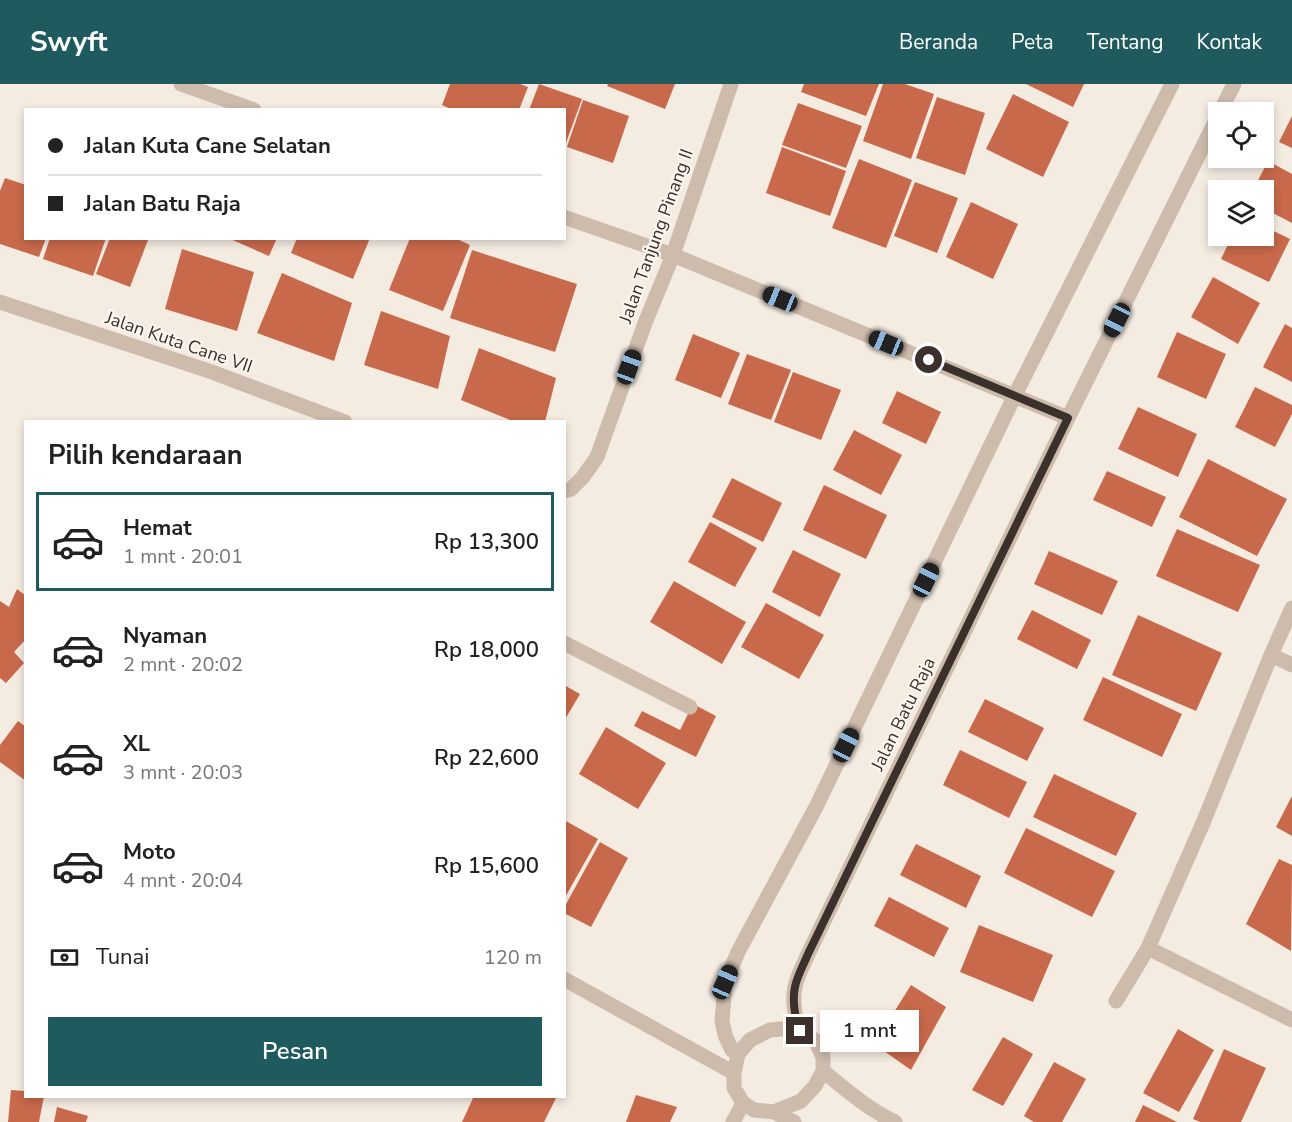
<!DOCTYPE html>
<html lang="id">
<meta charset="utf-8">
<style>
body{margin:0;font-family:"Nunito Sans",sans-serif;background:#f6f6f6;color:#222;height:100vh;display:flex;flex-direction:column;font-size:22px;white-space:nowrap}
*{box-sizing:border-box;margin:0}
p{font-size:20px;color:#767676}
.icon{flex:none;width:33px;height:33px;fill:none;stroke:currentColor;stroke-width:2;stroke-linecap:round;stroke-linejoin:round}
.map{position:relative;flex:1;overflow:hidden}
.sheet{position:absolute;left:24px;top:336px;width:542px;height:678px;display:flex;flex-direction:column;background:#fff;border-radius:0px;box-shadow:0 3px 9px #0003}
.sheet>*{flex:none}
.guide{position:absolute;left:24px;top:24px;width:542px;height:132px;border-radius:0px;box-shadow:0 3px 9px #0003;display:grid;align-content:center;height:132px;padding:0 24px;background:#fff}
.tools{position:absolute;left:1208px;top:18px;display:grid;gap:12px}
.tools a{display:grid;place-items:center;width:66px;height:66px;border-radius:0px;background:#fff;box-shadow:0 3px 9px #0003;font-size:30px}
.end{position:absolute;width:27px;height:27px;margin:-14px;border:8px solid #3b302b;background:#fff;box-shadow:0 0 0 3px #fff}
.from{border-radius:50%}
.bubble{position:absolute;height:42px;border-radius:0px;background:#fff;box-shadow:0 3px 9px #0003;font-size:20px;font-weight:600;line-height:42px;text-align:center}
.car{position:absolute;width:18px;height:36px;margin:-18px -9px;border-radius:8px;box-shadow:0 0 4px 2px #0007;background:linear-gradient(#222 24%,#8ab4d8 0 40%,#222 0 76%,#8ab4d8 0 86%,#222 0)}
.guide b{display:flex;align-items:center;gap:21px;height:57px;font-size:22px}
.guide b+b{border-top:2px solid #e0e0e0}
.guide i{width:15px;height:15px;background:#222}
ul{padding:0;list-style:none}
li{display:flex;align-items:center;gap:18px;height:99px;margin:0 12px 9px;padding:0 12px;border:3px solid transparent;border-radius:0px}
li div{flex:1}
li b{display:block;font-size:22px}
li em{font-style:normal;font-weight:600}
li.active{border-color:#1f5a5e}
li>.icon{width:54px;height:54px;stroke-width:1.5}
h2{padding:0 24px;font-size:27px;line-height:72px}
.pay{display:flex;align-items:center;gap:15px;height:66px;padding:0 24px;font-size:22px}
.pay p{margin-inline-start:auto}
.cta{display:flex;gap:12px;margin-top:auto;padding:12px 24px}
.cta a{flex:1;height:69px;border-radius:0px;background:#1f5a5e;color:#fff;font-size:24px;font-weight:600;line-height:69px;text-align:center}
header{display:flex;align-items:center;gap:36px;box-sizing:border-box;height:84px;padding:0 30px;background:#1f5a5e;color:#fff}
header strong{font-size:28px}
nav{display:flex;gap:33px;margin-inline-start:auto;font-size:21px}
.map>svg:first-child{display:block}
.building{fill:#c8694b}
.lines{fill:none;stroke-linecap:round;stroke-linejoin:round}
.minor{stroke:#cdbbac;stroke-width:15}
.route{stroke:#3b302b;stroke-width:8}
.labels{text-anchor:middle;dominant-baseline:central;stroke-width:4.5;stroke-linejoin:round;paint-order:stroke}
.street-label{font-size:18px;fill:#3b302b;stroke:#fbf5ee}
</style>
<header>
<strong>Swyft</strong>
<nav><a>Beranda</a><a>Peta</a><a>Tentang</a><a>Kontak</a></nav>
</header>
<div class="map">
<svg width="1292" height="1038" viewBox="0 0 1292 1038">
<rect width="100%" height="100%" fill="#f4ebe1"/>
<path class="building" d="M 450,0 L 520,0 L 528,3 L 519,26 L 453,26 L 442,21 Z
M 539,0 L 582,15 L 564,64 L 564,26 L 529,26 Z
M 608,0 L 675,0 L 665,25 L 607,2 Z
M 804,0 L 879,0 L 866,32 L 801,8 Z
M 883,0 L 905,0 L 934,10 L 911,75 L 863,57 Z
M 1026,0 L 1084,0 L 1073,23 Z
M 1013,10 L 1069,38 L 1043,93 L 986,65 Z
M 937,13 L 985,29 L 965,91 L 916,74 Z
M 583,16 L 629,32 L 613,79 L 567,63 Z
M 798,19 L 862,42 L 846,84 L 782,61 Z
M 1292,32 L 1292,64 L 1279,58 Z
M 782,63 L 846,87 L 830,132 L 766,109 Z
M 859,75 L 912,96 L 886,164 L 832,144 Z
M 1268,77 L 1292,90 L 1292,139 L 1263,124 L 1263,106 L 1253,106 Z
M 5,94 L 26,101 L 26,154 L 46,154 L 39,173 L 0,160 L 0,107 Z
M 915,98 L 958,114 L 937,169 L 894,152 Z
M 971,118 L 1018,140 L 993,195 L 946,173 Z
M 1263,142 L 1290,155 L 1269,198 L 1221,175 L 1232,152 L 1263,152 Z
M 50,154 L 106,154 L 93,192 L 43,175 Z
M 110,154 L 143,154 L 148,156 L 130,203 L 96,190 Z
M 228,154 L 277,154 L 269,172 Z
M 297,154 L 370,154 L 353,195 L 291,169 Z
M 410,154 L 455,154 L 470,161 L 443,227 L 389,206 Z
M 182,165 L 254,188 L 237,247 L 165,225 Z
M 472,166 L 577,200 L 555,268 L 450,234 Z
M 282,189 L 352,219 L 334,277 L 257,249 Z
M 1213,193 L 1260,219 L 1238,260 L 1191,233 Z
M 381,227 L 450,252 L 438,305 L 364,281 Z
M 1285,240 L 1292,244 L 1292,298 L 1263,283 Z
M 1177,248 L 1226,270 L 1206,315 L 1157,293 Z
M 693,250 L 740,269 L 721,314 L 675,296 Z
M 479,264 L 556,294 L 545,338 L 515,338 L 461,316 Z
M 747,270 L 791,286 L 771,336 L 728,320 Z
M 793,288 L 841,306 L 821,356 L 774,338 Z
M 1255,303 L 1292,321 L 1292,330 L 1275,363 L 1235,343 Z
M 897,307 L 941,328 L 926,360 L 882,339 Z
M 1138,323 L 1197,350 L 1178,393 L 1118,365 Z
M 854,346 L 902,371 L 881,411 L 833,386 Z
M 1208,375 L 1287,415 L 1257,472 L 1179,433 Z
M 1107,387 L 1166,413 L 1152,443 L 1093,416 Z
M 732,394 L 782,419 L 763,458 L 712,433 Z
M 824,401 L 887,431 L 866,475 L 803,446 Z
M 710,438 L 757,464 L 735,503 L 688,478 Z
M 1177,445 L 1260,481 L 1238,528 L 1156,492 Z
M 793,466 L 841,490 L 820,533 L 772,508 Z
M 1049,467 L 1118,497 L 1102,531 L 1034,500 Z
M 674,497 L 746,538 L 722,580 L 650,538 Z
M 17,505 L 26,512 L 26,555 L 14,568 L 24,579 L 6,599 L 0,594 L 0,517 L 9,523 Z
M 766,519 L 824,551 L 799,595 L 741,563 Z
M 1032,526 L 1091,556 L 1077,585 L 1017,555 Z
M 1138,531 L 1222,569 L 1196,627 L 1112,591 Z
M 1103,593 L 1182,630 L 1162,673 L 1083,636 Z
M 564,601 L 580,610 L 564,637 Z
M 985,615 L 1044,644 L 1027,677 L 968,648 Z
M 693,620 L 716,632 L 696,673 L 634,642 L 642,627 L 680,646 Z
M 18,637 L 26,643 L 26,697 L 0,678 L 0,661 Z
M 606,643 L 666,679 L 638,725 L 579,690 Z
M 960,666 L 1027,698 L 1009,734 L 943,701 Z
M 1054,690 L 1137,729 L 1116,772 L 1033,733 Z
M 1292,712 L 1292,752 L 1276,743 Z
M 564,736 L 598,755 L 564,815 Z
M 1026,744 L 1115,787 L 1092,833 L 1004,789 Z
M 600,758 L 628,774 L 591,843 L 564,829 L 564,824 Z
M 916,760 L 981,792 L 966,824 L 900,791 Z
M 1279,775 L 1292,781 L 1291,867 L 1246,840 Z
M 889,813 L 949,844 L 934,873 L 874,842 Z
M 979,841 L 1053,871 L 1033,918 L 960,888 Z
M 911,901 L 946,923 L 911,986 L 874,960 Z
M 1178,945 L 1214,966 L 1179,1028 L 1143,1009 Z
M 1003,953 L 1033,970 L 1003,1022 L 972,1006 Z
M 1224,965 L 1266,984 L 1241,1038 L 1200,1038 L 1193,1035 Z
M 1054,978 L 1086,995 L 1062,1038 L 1034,1038 L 1024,1032 Z
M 11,1006 L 26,1007 L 26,1012 L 44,1012 L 39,1038 L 8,1038 Z
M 636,1011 L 677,1023 L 670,1038 L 626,1038 Z
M 474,1012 L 557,1012 L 544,1038 L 462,1038 Z
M 1143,1021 L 1177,1038 L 1135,1038 Z
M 57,1023 L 88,1032 L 86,1038 L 54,1038 Z"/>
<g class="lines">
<path class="minor" d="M 181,0 L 254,26
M 1220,28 L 1234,0
M 564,133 L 673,171 L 1068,334
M 0,218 L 209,287 L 345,338
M 564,407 L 571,405 L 583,393 L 597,373 L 645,239 L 673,171 L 731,0
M 564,559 L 690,623
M 1271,571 L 1292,581
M 1148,864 L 1292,936
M 564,895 L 734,989
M 1116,917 L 1148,864 L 1203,739 L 1271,571 L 1292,524
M 781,945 L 800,947 L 815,956 L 823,973 L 823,987 L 815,1002 L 801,1017 L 774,1028 L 754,1026 L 743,1019 L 734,1004 L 734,989 L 738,970 L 750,956 L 770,946 Z
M 800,947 C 795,934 792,916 795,903 C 797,892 804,880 808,870 L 1068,334 L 1218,32
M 738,970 L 732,966 L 725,951 L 722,937 L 725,899 L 738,868 L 816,723 L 1015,311 L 1172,0
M 823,987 C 846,1006 868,1025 895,1038
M 774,1028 L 794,1038
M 733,1038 L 743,1019"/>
</g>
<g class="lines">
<path class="route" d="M 800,947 C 795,934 792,916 795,903 C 797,892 804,880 808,870 L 1068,334 L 929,276"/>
</g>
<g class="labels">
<g class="street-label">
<text transform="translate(656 152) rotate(-70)">Jalan Tanjung Pinang II</text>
<text transform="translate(179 258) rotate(19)">Jalan Kuta Cane VII</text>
<text transform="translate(903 630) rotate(-64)">Jalan Batu Raja</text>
</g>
</g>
</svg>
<div class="tools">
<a><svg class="icon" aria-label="locate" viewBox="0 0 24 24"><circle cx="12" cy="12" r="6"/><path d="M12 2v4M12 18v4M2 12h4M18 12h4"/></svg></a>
<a><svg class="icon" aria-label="layers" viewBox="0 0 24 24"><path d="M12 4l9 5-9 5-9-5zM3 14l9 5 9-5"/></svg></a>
</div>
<i class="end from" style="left:929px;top:276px"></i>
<i class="end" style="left:800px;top:947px"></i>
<div class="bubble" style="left:820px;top:926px;width:99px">1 mnt</div>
<i class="car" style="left:780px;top:215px;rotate:292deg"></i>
<i class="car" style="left:1117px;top:236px;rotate:207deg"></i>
<i class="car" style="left:886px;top:259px;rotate:292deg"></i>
<i class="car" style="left:629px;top:283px;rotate:20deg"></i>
<i class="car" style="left:926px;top:496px;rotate:26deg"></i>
<i class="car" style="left:846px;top:661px;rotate:26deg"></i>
<i class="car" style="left:725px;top:898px;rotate:24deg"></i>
<div class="guide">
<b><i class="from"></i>Jalan Kuta Cane Selatan</b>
<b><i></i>Jalan Batu Raja</b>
</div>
<section class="sheet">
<h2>Pilih kendaraan</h2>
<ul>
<li class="active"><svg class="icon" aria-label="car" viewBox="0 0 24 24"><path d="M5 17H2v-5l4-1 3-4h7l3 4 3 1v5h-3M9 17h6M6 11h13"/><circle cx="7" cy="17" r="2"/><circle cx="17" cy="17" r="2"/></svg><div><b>Hemat</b><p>1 mnt · 20:01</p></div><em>Rp 13,300</em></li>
<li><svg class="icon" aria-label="car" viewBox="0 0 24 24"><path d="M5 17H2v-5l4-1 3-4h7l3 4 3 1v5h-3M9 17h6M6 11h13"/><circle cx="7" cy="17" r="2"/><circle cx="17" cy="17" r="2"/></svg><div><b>Nyaman</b><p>2 mnt · 20:02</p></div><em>Rp 18,000</em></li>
<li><svg class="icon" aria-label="car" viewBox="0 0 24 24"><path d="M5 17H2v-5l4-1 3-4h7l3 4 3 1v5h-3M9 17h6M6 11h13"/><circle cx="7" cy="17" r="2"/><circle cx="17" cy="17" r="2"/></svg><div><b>XL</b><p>3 mnt · 20:03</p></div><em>Rp 22,600</em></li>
<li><svg class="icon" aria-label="car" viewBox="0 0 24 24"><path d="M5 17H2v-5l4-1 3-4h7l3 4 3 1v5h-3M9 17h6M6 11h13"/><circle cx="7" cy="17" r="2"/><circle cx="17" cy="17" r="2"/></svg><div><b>Moto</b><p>4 mnt · 20:04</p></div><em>Rp 15,600</em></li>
</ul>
<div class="pay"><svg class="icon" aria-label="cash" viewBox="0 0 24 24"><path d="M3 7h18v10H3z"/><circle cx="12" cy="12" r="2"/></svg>Tunai<p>120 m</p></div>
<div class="cta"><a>Pesan</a></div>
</section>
</div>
